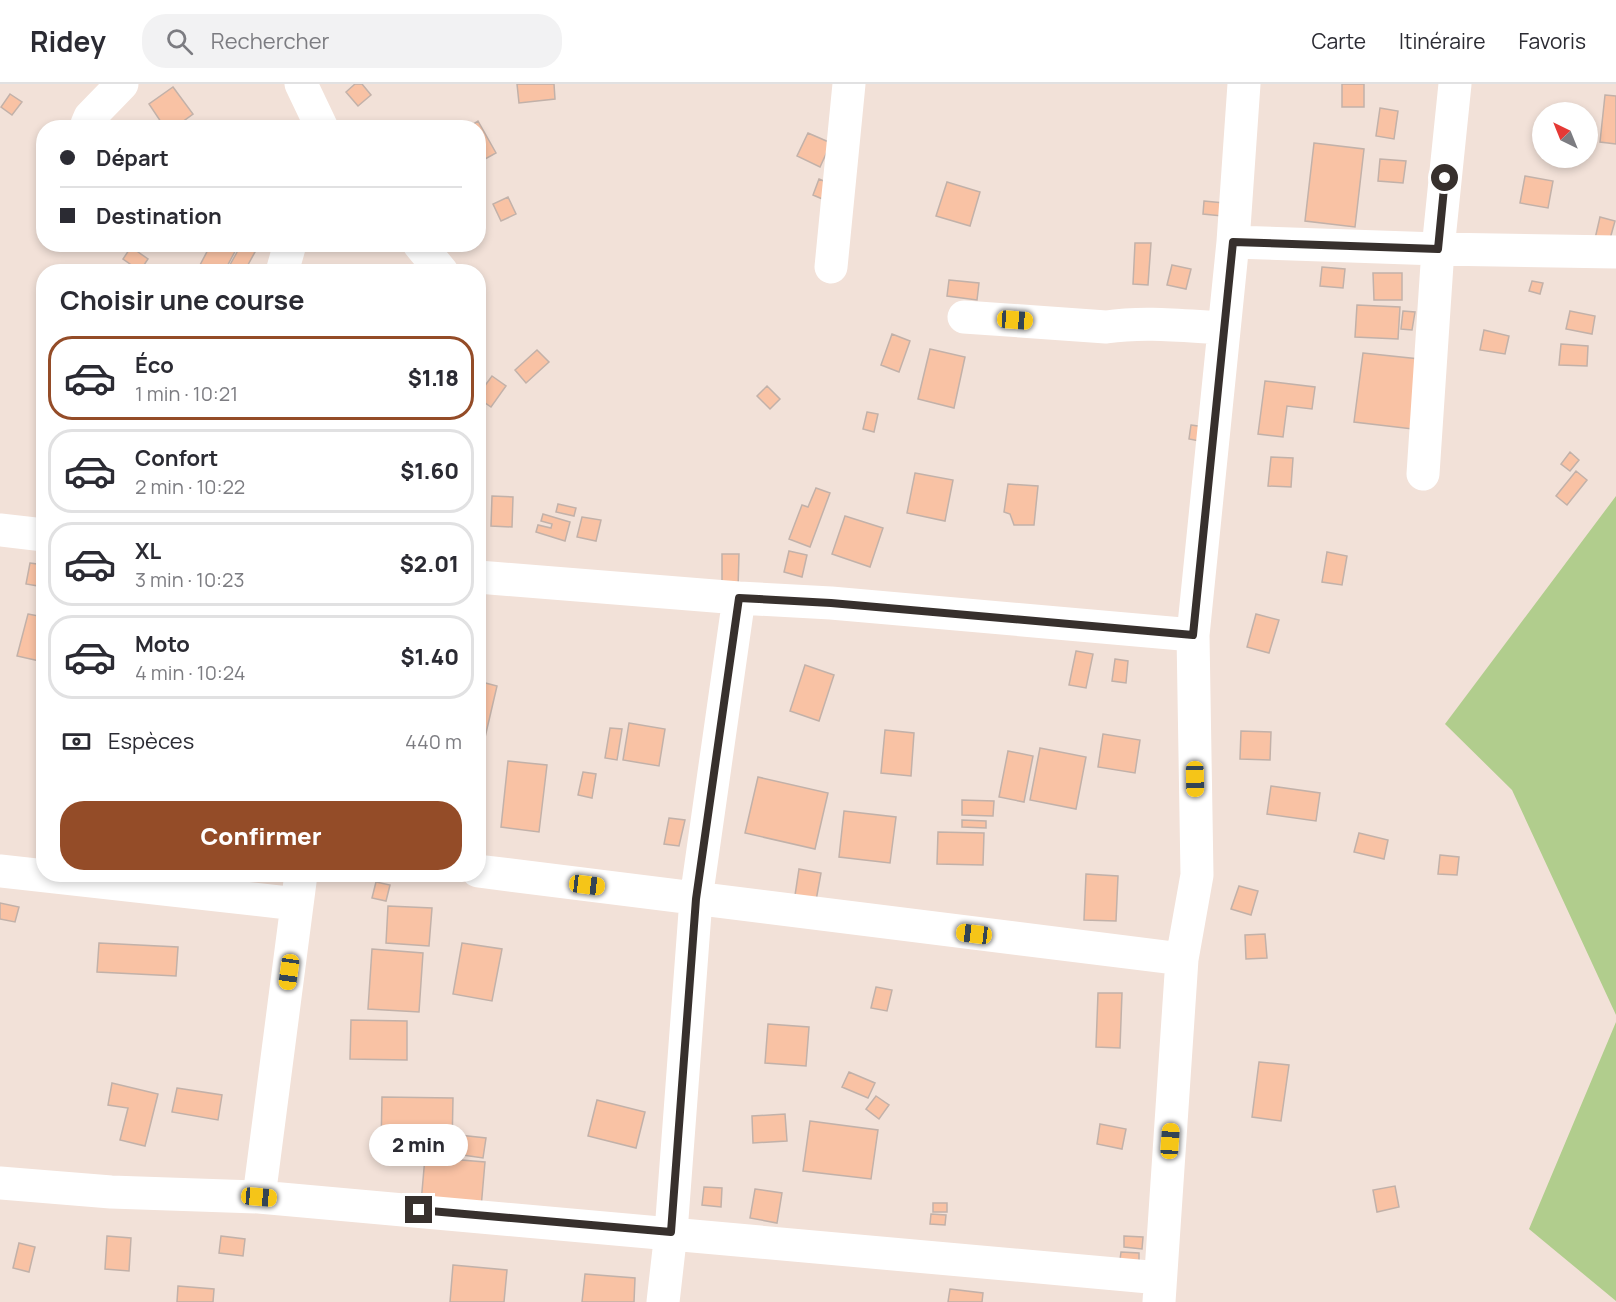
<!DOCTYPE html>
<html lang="fr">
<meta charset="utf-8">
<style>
body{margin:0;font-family:Manrope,sans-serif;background:#f2f2f3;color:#2b2b33;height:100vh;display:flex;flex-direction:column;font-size:22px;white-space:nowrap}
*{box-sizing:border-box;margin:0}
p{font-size:20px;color:#7c7c81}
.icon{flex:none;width:33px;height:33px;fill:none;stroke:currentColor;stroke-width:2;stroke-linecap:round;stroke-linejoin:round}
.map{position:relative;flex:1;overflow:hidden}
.details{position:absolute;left:36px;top:180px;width:450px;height:618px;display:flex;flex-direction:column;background:#fff;border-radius:24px;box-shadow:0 3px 9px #0003}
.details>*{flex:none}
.hud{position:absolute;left:36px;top:36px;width:450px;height:132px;border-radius:24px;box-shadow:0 3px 9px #0003;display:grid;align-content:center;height:132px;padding:0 24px;background:#fff}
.needle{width:39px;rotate:317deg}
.controls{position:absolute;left:1532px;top:18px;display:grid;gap:12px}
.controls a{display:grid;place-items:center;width:66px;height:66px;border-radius:50%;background:#fff;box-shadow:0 3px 9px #0003;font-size:30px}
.end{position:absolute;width:27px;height:27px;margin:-14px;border:8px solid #37302d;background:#fff;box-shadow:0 0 0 3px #fff}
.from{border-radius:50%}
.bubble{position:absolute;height:42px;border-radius:21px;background:#fff;box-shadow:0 3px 9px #0003;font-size:20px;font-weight:800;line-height:42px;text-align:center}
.car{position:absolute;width:18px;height:36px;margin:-18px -9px;border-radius:8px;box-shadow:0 0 4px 2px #0007;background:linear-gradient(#f5c518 24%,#345 0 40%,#f5c518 0 76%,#345 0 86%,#f5c518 0)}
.hud b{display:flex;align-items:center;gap:21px;height:57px;font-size:22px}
.hud b+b{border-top:2px solid #e1e1e2}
.hud i{width:15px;height:15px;background:#2b2b33}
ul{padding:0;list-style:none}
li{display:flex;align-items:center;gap:18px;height:84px;margin:0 12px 9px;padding:0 12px;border:3px solid #e1e1e2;border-radius:24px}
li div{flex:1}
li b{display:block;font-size:22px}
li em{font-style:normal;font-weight:800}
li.selected{border-color:#944c28}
li>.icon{width:54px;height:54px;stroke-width:1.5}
h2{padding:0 24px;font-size:27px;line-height:72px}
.pay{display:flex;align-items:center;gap:15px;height:66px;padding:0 24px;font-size:22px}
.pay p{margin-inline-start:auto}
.cta{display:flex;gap:12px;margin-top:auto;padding:12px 24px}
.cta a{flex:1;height:69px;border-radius:24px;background:#944c28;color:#fff;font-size:24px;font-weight:800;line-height:69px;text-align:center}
header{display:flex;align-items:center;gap:36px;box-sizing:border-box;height:84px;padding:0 30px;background:#fff;border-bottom:2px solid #e1e1e2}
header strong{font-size:28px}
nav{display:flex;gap:33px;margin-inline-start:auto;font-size:21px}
.search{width:420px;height:54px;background:#f2f2f3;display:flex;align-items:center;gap:15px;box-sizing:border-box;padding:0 21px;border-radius:24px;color:#7c7c81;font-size:22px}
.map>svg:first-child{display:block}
.green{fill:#b1cd8d}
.building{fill:#f9c2a4;stroke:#c2b1a9;stroke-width:1.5}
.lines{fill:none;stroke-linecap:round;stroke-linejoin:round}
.minor{stroke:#fff;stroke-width:33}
.route{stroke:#37302d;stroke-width:8}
</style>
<header>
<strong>Ridey</strong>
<div class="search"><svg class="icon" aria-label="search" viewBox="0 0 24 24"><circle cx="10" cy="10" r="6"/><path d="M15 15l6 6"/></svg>Rechercher</div>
<nav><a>Carte</a><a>Itinéraire</a><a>Favoris</a></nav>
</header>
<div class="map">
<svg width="1616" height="1218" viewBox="0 0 1616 1218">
<rect width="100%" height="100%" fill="#f2e1d8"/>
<path class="green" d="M 1616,412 L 1616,931 L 1512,706 L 1445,640 Z
M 1616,938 L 1616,1217 L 1529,1145 Z"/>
<path class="building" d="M 355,0 L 362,0 L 371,11 L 358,22 L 346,8 Z
M 517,0 L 554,0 L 555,15 L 519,19 Z
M 1342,0 L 1364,0 L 1364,23 L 1342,23 Z
M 173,3 L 193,30 L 174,44 L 165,44 L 149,20 Z
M 10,10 L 22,18 L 12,31 L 1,23 Z
M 1605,11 L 1616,12 L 1616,60 L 1600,58 Z
M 1380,24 L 1398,27 L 1394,55 L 1376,52 Z
M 478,37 L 496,69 L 478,79 L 478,44 L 467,44 Z
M 808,49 L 831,59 L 820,83 L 797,72 Z
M 1314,59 L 1364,65 L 1355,143 L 1305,137 Z
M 1380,75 L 1406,77 L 1403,99 L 1378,97 Z
M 1525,92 L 1553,97 L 1548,124 L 1520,119 Z
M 819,95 L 833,101 L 827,117 L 813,111 Z
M 947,98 L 980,108 L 970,142 L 936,132 Z
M 508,113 L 516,130 L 501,137 L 493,120 Z
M 1204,117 L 1224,119 L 1222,132 L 1203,130 Z
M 1600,133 L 1615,137 L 1608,162 L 1594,159 Z
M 1135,159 L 1151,159 L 1148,201 L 1133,200 Z
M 211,160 L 239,160 L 224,188 L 209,188 L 199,183 Z
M 241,161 L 255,168 L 244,188 L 226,188 Z
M 131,163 L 148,175 L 140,187 L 123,175 Z
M 1172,181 L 1191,185 L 1186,205 L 1167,201 Z
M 1322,183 L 1345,185 L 1343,204 L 1320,202 Z
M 1373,189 L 1402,189 L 1402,216 L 1374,216 Z
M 949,196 L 979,199 L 977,216 L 947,212 Z
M 1532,197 L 1543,199 L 1540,210 L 1529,207 Z
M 1357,221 L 1400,223 L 1398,255 L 1355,253 Z
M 1403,227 L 1415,228 L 1412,246 L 1401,245 Z
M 1570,227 L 1595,232 L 1592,250 L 1566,245 Z
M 1484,246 L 1509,252 L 1505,270 L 1480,266 Z
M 892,250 L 910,257 L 899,288 L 881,281 Z
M 1561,260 L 1588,262 L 1587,282 L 1559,281 Z
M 930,265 L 965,273 L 954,324 L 918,315 Z
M 537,266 L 549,278 L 526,299 L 515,286 Z
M 1363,269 L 1429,276 L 1421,346 L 1354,338 Z
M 492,292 L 506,302 L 491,323 L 478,314 L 478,311 Z
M 1265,297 L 1315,303 L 1312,325 L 1287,322 L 1283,353 L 1258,350 Z
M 767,302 L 780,315 L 770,325 L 757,312 Z
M 867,328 L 878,330 L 874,348 L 863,345 Z
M 1191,341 L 1212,344 L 1210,359 L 1189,355 Z
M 1570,368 L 1579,376 L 1570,387 L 1561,380 Z
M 1271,373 L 1293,374 L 1291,403 L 1268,402 Z
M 1576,387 L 1587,396 L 1567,421 L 1556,412 Z
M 915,389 L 953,396 L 945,437 L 907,429 Z
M 1008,400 L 1038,402 L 1034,441 L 1014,441 L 1010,430 L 1004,428 Z
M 816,404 L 830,409 L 810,463 L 789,455 L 802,421 L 808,423 Z
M 492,412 L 513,413 L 512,443 L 491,442 Z
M 558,420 L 576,424 L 574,432 L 556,428 Z
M 543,430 L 570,438 L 565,457 L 536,448 L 538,441 L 551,444 L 552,440 L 541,437 Z
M 845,432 L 883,444 L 870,483 L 832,470 Z
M 582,433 L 601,436 L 596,457 L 577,453 Z
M 789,467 L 807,471 L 802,493 L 784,488 Z
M 1327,468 L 1347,472 L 1342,501 L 1322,498 Z
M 722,470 L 739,470 L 738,505 L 722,505 Z
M 30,479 L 44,481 L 44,503 L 26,500 Z
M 28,530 L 44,533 L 44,578 L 17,572 Z
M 1256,530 L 1279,536 L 1269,569 L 1247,563 Z
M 1076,567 L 1093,570 L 1086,604 L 1069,601 Z
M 1115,575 L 1128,577 L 1126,599 L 1112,597 Z
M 805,581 L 834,591 L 819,637 L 790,627 Z
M 478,597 L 497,602 L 483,662 L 478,661 Z
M 629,639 L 665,645 L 659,682 L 623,676 Z
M 610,644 L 622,645 L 617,676 L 605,674 Z
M 885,646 L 914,649 L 911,692 L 881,689 Z
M 1241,647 L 1271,648 L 1270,676 L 1240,675 Z
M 1103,650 L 1140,656 L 1135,689 L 1098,683 Z
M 1040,664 L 1086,673 L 1076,725 L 1030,716 Z
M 1008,667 L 1033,672 L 1024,718 L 999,713 Z
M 508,677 L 547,681 L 539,748 L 501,743 Z
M 583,688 L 596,690 L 592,714 L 578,711 Z
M 758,693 L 828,709 L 815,765 L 745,749 Z
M 1271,702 L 1320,709 L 1316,737 L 1267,730 Z
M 962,716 L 994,717 L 993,732 L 962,731 Z
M 844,727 L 896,733 L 890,779 L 839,773 Z
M 669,734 L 685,736 L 679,762 L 664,760 Z
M 962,736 L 986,737 L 986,744 L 962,743 Z
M 938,748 L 984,749 L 983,781 L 937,780 Z
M 1359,749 L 1388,756 L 1384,775 L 1354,768 Z
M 1440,771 L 1459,773 L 1457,791 L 1438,790 Z
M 799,785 L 821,789 L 815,822 L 794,818 Z
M 1086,790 L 1118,792 L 1116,837 L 1084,836 Z
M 376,798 L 390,801 L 386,817 L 372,814 Z
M 1239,802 L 1258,807 L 1251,831 L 1231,825 Z
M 0,819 L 19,823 L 15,838 L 0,835 Z
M 388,822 L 432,824 L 429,862 L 386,859 Z
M 1265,850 L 1267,874 L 1246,875 L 1245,851 Z
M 99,859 L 178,863 L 176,892 L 97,888 Z
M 462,859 L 502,865 L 492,917 L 453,910 Z
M 372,865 L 423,869 L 419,928 L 368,925 Z
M 876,903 L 892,906 L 887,927 L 871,924 Z
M 1098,909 L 1122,909 L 1120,964 L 1096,963 Z
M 351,936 L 407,937 L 407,976 L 350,975 Z
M 768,940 L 809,943 L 806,982 L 765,979 Z
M 1259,978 L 1289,981 L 1281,1037 L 1252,1033 Z
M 849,988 L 875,999 L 868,1014 L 842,1003 Z
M 112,999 L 158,1010 L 145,1062 L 120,1056 L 128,1024 L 108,1021 Z
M 177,1004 L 222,1011 L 218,1036 L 172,1028 Z
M 876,1012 L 889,1021 L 879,1035 L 866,1025 Z
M 382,1013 L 453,1014 L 452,1064 L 381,1062 Z
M 597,1016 L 645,1028 L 636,1064 L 588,1052 Z
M 785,1030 L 787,1057 L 753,1059 L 752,1032 Z
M 810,1037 L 878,1046 L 871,1095 L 803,1087 Z
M 1100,1040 L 1126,1045 L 1122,1065 L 1097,1060 Z
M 459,1051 L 486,1054 L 483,1074 L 456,1070 Z
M 425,1073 L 485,1078 L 481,1124 L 421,1119 Z
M 1395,1102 L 1399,1123 L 1377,1128 L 1373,1106 Z
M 704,1103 L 722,1104 L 721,1123 L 702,1121 Z
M 755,1105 L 782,1109 L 777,1139 L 750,1134 Z
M 933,1119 L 947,1119 L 947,1128 L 933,1128 Z
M 931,1130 L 946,1131 L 945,1141 L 930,1140 Z
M 107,1152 L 131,1154 L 129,1187 L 105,1185 Z
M 221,1152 L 245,1155 L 243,1172 L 219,1169 Z
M 1124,1152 L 1143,1153 L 1142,1165 L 1124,1163 Z
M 19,1159 L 35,1163 L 29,1188 L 13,1184 Z
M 1121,1168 L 1139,1169 L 1139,1177 L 1120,1176 Z
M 453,1181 L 507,1186 L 504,1218 L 450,1218 Z
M 585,1190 L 635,1194 L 634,1218 L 582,1218 Z
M 178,1202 L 214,1205 L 213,1218 L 177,1218 Z
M 950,1205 L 983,1209 L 982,1218 L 948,1218 Z"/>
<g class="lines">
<path class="minor" d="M 301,0 L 322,44
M 89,44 L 87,40 L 90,33 L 122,0
M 1233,158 L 1438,165 L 1616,168
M 419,160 L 442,188
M 831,183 L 849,0
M 282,188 L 290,160
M 964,233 L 1106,243 C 1145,237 1185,242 1224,244
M 1423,390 L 1438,165 L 1455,0
M 0,446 L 44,451
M 478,493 L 739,514 L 831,519 L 1193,551
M 0,787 L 297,820
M 478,787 L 1182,875
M 0,1099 L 111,1108 L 259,1113 L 1160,1194
M 259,1113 L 301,790
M 663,1218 L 671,1148 L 696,815 L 739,514
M 1159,1218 L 1182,875 L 1197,791 L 1193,551 L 1233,158 L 1244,0"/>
</g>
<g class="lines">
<path class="route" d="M 419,1126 L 671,1148 L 696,815 L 739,514 L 831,519 L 1193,551 L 1233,158 L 1438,165 L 1445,94"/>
</g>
</svg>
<div class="controls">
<a><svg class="needle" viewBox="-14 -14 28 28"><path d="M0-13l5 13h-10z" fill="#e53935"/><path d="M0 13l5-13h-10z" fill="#7c7c81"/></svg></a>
</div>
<i class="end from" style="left:1445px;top:94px"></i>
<i class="end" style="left:419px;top:1126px"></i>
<div class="bubble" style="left:369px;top:1040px;width:99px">2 min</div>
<i class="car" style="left:1015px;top:236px;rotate:94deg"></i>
<i class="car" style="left:1195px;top:695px;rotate:179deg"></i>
<i class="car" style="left:587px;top:801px;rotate:97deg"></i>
<i class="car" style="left:974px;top:850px;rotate:277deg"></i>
<i class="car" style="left:289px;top:888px;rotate:188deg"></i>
<i class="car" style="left:1170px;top:1057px;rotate:4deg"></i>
<i class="car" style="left:259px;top:1113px;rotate:95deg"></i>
<div class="hud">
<b><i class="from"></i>Départ</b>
<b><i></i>Destination</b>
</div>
<section class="details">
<h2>Choisir une course</h2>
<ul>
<li class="selected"><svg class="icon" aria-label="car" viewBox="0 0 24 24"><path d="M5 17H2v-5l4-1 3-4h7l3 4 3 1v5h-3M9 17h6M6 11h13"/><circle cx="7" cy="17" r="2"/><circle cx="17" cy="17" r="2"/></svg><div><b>Éco</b><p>1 min · 10:21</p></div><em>$1.18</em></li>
<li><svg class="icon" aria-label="car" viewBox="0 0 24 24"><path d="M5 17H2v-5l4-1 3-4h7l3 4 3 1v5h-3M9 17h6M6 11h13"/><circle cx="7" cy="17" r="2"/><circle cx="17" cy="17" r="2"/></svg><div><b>Confort</b><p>2 min · 10:22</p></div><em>$1.60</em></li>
<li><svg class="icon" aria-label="car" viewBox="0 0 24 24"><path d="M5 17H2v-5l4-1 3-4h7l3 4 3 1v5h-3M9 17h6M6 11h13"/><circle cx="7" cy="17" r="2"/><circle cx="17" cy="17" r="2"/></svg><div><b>XL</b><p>3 min · 10:23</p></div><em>$2.01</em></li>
<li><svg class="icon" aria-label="car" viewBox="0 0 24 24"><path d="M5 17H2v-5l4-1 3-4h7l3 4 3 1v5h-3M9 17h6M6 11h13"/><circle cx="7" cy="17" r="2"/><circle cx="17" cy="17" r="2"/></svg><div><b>Moto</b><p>4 min · 10:24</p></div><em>$1.40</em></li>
</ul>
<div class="pay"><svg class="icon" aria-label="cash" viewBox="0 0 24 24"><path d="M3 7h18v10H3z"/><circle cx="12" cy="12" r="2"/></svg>Espèces<p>440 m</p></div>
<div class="cta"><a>Confirmer</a></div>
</section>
</div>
